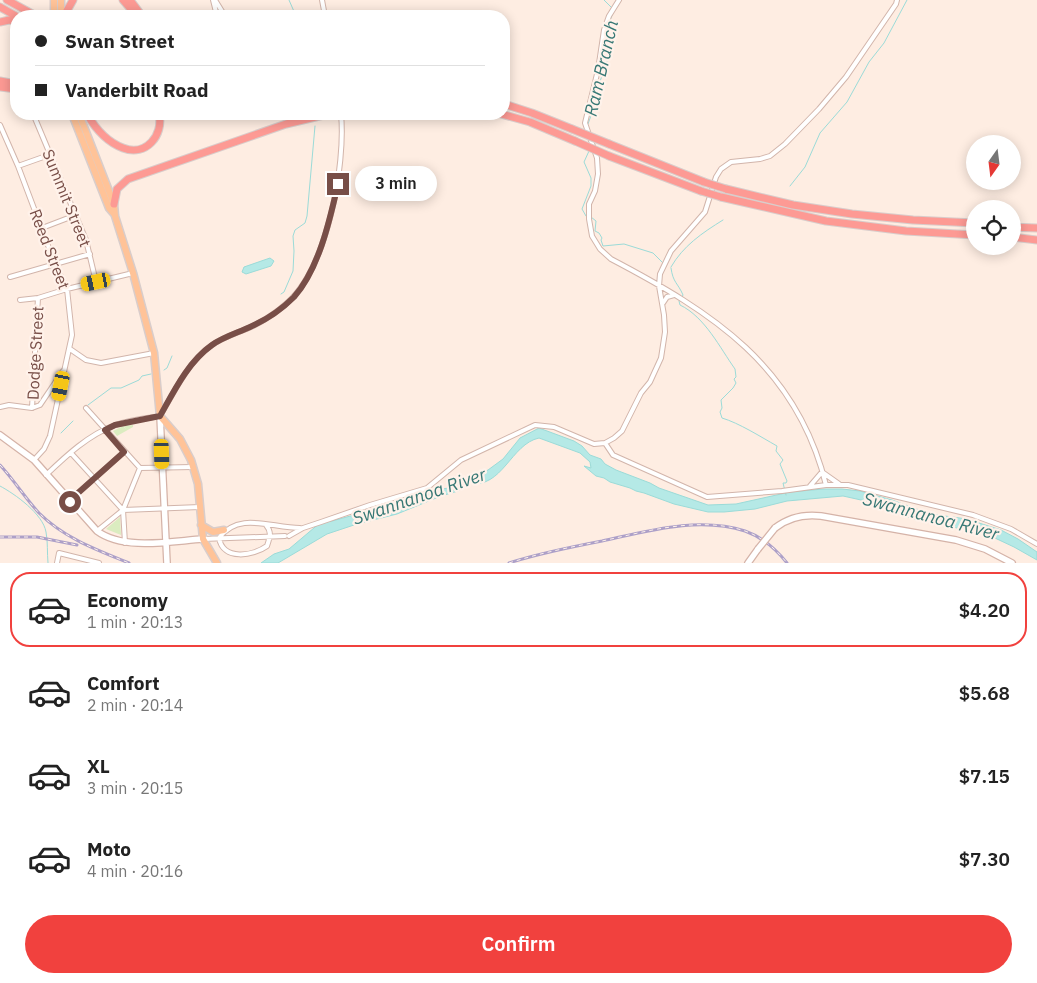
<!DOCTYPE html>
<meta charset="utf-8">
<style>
body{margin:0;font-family:"IBM Plex Sans",sans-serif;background:#f2f2f2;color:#222;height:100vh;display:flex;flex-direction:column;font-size:19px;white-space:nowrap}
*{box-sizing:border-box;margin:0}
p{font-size:16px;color:#767676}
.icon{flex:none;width:28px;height:28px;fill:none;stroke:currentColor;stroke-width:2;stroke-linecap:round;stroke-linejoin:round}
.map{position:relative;height:563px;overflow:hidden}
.panel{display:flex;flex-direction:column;background:#fff;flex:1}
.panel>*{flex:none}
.guide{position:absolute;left:10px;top:10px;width:500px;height:110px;border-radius:20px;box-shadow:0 2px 12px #0003;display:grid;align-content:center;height:110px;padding:0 25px;background:#fff}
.needle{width:32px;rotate:194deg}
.fabs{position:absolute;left:966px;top:135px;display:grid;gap:10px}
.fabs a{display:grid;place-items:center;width:55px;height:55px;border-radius:50%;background:#fff;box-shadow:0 2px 12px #0003;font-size:25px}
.end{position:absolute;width:22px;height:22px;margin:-11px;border:6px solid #784e47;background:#fff;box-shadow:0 0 0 2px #fff}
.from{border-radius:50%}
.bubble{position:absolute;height:35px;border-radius:18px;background:#fff;box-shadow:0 2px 12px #0003;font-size:16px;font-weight:600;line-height:35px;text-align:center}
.car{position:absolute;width:15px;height:30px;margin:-15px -8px;border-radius:6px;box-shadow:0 0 4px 1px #0007;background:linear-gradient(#f5c518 24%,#345 0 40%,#f5c518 0 76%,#345 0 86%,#f5c518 0)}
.guide b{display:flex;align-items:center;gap:18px;height:48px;font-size:19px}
.guide b+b{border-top:1px solid #e0e0e0}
.guide i{width:12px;height:12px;background:#222}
ul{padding:9px 0 0;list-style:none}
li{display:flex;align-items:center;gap:15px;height:75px;margin:0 10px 8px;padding:0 15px;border:2px solid transparent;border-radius:20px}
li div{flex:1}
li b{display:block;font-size:19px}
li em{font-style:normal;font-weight:600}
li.selected{border-color:#f1413e}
li>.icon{width:45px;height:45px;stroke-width:1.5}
.cta{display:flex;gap:10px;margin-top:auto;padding:10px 25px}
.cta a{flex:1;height:58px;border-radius:30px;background:#f1413e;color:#fff;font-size:20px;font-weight:600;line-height:58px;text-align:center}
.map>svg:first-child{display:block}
.green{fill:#dbecc0}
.water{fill:#b5e9e6;stroke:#9bdbd8}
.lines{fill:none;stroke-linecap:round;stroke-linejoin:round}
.stream{stroke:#9bdbd8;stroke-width:1}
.street-casing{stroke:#d2b5ab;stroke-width:6}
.secondary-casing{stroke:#d5b3a8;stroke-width:8}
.primary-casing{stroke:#d9cdcb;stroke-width:9}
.highway-casing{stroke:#d9cdcb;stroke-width:9}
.street{stroke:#fff;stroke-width:4}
.secondary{stroke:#fff;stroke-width:5.5}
.primary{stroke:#ffc398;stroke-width:6}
.highway{stroke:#fd9a94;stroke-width:7}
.rail-casing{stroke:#ada0c8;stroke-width:3}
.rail{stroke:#fff2ea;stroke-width:1;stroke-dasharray:4;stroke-linecap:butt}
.secondary-bridge-casing{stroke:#d5b3a8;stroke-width:8;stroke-linecap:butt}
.highway-bridge-casing{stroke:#d9cdcb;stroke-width:9;stroke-linecap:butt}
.secondary-bridge{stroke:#fff;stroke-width:5.5}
.highway-bridge{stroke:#fd9a94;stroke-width:7}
.route{stroke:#784e47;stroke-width:6}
.labels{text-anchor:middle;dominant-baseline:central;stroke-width:4.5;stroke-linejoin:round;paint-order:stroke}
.street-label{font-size:16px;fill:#784e47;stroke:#fff2ea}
.water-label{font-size:18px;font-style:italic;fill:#367774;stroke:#fff2ea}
</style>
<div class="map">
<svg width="1037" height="563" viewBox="0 0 1037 563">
<rect width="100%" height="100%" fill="#feede2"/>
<path class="green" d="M 133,425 L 133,427 L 117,436 L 113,431 L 123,426 L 126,429 L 124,426 Z
M 120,517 L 121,535 L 106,529 Z"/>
<path class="water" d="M 270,258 L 274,261 L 271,266 L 246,274 L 242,272 L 244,267 Z
M 539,428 L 574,441 L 582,446 L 590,455 L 601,459 L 605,464 L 616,470 L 650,483 L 659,488 L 708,505 L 736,504 L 790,492 L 823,489 L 842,489 L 860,491 L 892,500 L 930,514 L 967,519 L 976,522 L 1001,530 L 1018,539 L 1037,552 L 1037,560 L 1014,547 L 980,531 L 957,528 L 930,521 L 916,520 L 870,502 L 843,496 L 787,501 L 755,509 L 724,512 L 708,512 L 674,504 L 644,493 L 636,491 L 630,488 L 610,482 L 604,478 L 596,476 L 584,466 L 591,468 L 590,462 L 580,453 L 539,438 C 511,444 502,489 470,483 L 458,491 L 441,496 L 397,514 L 357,524 L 327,534 L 278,563 L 261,563 L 274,554 L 289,549 L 321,522 L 332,521 L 365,512 L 401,505 L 427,492 L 448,488 L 477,476 L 488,470 L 503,459 L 520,438 Z"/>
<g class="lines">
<path class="stream" d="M 289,0 L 296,16
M 604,0 L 611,7
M 588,124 L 593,110 L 593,102 L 607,61 L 605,38 L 610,29 L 610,20 L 614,11
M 790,186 L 805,167 L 820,133 L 847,102 L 869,62 L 884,43 L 907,0
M 586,216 L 582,209 L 591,186 L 591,178 L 584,162 L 589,151
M 591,217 L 596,221 L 595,231 L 599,233 L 602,238 L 601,240 L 603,246 L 624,244 L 653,253 L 663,263
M 671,267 C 683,246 702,233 723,220
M 671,268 C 673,283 678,283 683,295 L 682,297
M 281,294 L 284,292 L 293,271 L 294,251 L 293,236 L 295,230 L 305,223 L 307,216 L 315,126
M 679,301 L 680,305 C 705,317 720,348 735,369 L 736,377 L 734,379 L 736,383 L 733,388 L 721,400 L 722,408 L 720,412 L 722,418 C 739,423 761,437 777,446 L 776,451 L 783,460 L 780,464 L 787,481 L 786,483 L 783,483 L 786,495
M 164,370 L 167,368 L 172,356
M 88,405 L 111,388 L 121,388 L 139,380 L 142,376 L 151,374
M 61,433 L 73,421
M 0,486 C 15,494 43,514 46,532 C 48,542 47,553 48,563"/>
<defs>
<path id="street" d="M 213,0 L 217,16
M 215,0 L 225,16
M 322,0 L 325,16
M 619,0 L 609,16 L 604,30 L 598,70 L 585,123 L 597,158 L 598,174 L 595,191 L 589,204 L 589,219 L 592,236 L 600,249 L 611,259 C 712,312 797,366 826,485
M 34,116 L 86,240 L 96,282
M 0,125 L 18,166 L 55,264 L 67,289 L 72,335 L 50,436 L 44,449 L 34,460
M 18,166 L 49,155
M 42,228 L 76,215
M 10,277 L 90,254
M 20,300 L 38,298 L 67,289 L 133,273
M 663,303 L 667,297 L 674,295
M 70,349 L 86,360 L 101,363 L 154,353
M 0,407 L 9,405 L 32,408 L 40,405 L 63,371
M 32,408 L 38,298
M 86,408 L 140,468 L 193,467
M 605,443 L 613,455 L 707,497 L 782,491 L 826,485 L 848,485 L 973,515 L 1011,529 L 1037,544
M 71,453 L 123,510 L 200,507
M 46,475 C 66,456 88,435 115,425 C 129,420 146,418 160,416 C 175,391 189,359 215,343 C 227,336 240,332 253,326 C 265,320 277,312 287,303 C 327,268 346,165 341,114
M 810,486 L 822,472 L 839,484
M 69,501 L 124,452
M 97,531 L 123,510
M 289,536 L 303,528 L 321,522 L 370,505 L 427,488 L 461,460 L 535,425 L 554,427 L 594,444 L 605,443 L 614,438 L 622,431 L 641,393 L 650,382 L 661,358 L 665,332 L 664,315 L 659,286 L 660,274 L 671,251 L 705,212 L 716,177 L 721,169 L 731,162 L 760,159 L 770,156 L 785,144 L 819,109 L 846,77 L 896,4 L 897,0
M 219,538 C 239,511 271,528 300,528
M 219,538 C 223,561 253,556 267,546 C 270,537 272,532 266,525
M 203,539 L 285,536
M 125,543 L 123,510 L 140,468
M 57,563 L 59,553 L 99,563"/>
<path id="secondary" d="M 160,416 L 167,563
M 0,435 L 34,460 L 97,531 C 124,551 172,541 203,539
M 775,528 C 789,517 804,514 821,516 L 956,540 L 985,549 L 1012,563
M 748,563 L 758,549"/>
<path id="primary" d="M 54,16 L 54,0
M 61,16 L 61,0
M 72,114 L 109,208 L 115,215
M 79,114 L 114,204 L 115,216 L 133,273 L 154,353 L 160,416 L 180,439 L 191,460 L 198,484 L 203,539 L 217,563
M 201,525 L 213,532 L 224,530"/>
<path id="highway" d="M 7,0 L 36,16
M 123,0 L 130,8 L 132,16
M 130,0 L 142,16
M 0,7 L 16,16
M 64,16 L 73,0
M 0,22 L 9,20 L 16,21
M 0,81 L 16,84
M 0,87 L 16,89
M 504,104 L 532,113 L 572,129
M 87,114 C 95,128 107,142 123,148 C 146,157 164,135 159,114
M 501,114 L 530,122 L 575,141
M 609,144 L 704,182
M 609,156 L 701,191
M 726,189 L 793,205 L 852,214 L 913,220 L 975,223
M 721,197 L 826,221 L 906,231 L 975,235
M 114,204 L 117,189 L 128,179 L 286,124 L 328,114
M 1012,227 L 1037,228
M 1012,237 L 1037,240"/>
</defs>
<use href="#street" class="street-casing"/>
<use href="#secondary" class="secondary-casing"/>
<use href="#primary" class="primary-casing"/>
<use href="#highway" class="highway-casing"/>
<use href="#street" class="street"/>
<use href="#secondary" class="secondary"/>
<use href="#primary" class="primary"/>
<use href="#highway" class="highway"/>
<defs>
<path id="rail" d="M 0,465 C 14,480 25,498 39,513 C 64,538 97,550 129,563
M 0,537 L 37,537 L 77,545
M 509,563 C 540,553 571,547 602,541 C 648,531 699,516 745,531 C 762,537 776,549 787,563"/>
</defs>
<use href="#rail" class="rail-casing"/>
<use href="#rail" class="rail"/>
<defs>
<path id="secondary-bridge" d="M 758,549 L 775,528"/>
<path id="highway-bridge" d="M 572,129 L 609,144
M 575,141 L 609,156
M 704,182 L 726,189
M 701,191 L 721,197"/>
</defs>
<use href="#secondary-bridge" class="secondary-bridge-casing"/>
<use href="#highway-bridge" class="highway-bridge-casing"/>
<use href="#secondary-bridge" class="secondary-bridge"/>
<use href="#highway-bridge" class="highway-bridge"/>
</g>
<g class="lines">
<path class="route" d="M 70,502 L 69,501 L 124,452 L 105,430 L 115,425 L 160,416 C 174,391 188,362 212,345 C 223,337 237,333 250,327 C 266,320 282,309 294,297 C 319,269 330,219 338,184"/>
</g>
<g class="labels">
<g class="street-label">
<text transform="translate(67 198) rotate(68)">Summit Street</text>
<text transform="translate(50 249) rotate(69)">Reed Street</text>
<text transform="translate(35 353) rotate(-87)">Dodge Street</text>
</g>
<g class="water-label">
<text transform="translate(601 68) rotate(-77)">Ram Branch</text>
<text transform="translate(419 496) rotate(-19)">Swannanoa River</text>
<text transform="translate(931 516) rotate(15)">Swannanoa River</text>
</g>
</g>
</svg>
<div class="fabs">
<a><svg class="needle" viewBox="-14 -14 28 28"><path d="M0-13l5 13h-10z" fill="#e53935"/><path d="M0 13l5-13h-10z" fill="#767676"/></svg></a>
<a><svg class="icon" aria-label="locate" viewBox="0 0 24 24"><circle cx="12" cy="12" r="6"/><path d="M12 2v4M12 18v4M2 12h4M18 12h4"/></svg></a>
</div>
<i class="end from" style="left:70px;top:502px"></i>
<i class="end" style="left:338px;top:184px"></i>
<div class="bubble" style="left:355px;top:166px;width:82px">3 min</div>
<i class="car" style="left:96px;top:282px;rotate:258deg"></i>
<i class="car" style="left:61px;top:386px;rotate:191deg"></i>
<i class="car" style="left:162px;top:454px;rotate:178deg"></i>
<div class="guide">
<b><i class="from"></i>Swan Street</b>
<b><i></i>Vanderbilt Road</b>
</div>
</div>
<section class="panel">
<ul>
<li class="selected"><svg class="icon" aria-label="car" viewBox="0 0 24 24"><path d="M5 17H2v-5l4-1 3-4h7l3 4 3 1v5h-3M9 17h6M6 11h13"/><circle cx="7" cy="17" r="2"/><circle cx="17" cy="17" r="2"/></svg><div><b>Economy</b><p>1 min · 20:13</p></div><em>$4.20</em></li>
<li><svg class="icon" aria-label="car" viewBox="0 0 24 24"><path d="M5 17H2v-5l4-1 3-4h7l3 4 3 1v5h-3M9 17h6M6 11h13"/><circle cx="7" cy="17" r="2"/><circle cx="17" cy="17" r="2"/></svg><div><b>Comfort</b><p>2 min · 20:14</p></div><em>$5.68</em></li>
<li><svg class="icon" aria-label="car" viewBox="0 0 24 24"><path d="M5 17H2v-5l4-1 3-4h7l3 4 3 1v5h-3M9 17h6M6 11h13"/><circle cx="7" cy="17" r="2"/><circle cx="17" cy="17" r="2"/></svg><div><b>XL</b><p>3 min · 20:15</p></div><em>$7.15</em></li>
<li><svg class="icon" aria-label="car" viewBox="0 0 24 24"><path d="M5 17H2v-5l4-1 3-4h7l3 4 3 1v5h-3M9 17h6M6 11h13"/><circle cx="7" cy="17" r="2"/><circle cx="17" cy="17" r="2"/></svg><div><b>Moto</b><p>4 min · 20:16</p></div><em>$7.30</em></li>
</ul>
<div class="cta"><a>Confirm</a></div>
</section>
